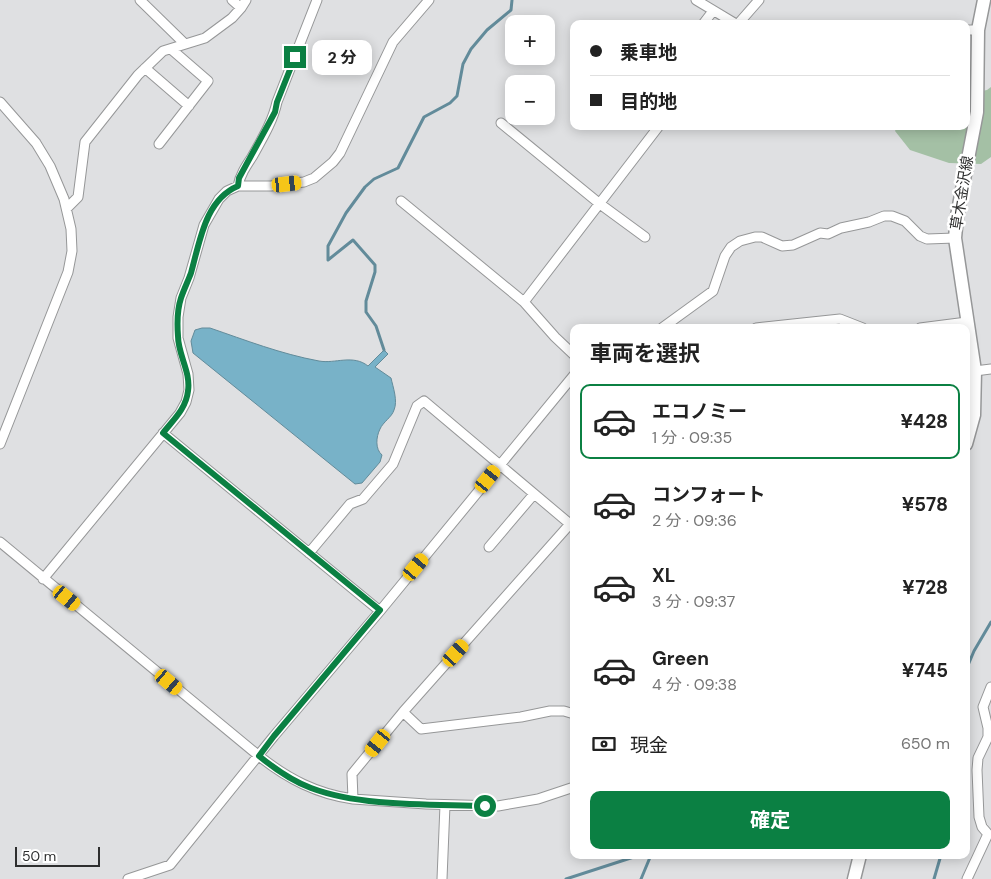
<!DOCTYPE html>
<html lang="ja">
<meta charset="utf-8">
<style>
body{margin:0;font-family:"DM Sans","Noto Sans JP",sans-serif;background:#f2f2f2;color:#222;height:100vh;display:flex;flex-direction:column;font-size:19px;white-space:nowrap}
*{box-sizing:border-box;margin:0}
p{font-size:16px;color:#767676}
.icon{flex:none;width:28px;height:28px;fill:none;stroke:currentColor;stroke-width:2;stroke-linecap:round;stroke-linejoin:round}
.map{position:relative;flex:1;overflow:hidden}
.panel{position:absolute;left:570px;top:324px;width:400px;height:535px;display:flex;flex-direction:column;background:#fff;border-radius:10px;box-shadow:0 2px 12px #0003}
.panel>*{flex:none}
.guide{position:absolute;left:570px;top:20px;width:400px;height:110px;border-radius:10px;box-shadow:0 2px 12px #0003;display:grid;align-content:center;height:110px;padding:0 20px;background:#fff}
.tools{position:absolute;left:505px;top:15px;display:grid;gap:10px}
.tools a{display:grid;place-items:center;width:50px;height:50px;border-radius:10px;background:#fff;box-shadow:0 2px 12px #0003;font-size:25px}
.scale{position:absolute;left:15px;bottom:12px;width:85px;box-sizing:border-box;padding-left:5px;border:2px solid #2e2f2f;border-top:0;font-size:14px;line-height:18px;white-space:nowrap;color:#2e2f2f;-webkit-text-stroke:4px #fff;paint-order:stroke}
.end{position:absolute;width:22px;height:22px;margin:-11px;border:6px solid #0b8043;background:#fff;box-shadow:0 0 0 2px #fff}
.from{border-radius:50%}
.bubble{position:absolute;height:35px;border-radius:10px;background:#fff;box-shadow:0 2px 12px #0003;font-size:16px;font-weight:700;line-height:35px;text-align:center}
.car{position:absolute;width:15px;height:30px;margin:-15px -8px;border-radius:6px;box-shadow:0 0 4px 1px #0007;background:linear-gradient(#f5c518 24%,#345 0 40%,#f5c518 0 76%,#345 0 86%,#f5c518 0)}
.guide b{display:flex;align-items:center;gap:18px;height:48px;font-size:19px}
.guide b+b{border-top:1px solid #e0e0e0}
.guide i{width:12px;height:12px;background:#222}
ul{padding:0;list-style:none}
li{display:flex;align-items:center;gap:15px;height:75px;margin:0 10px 8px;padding:0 10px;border:2px solid transparent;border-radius:10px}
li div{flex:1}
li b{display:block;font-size:19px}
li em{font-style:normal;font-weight:700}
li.selected{border-color:#0b8043}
li>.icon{width:45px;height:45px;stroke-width:1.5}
h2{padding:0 20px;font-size:22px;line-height:60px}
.pay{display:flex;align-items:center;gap:12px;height:55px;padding:0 20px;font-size:19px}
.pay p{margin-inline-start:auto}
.primary-button{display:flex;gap:10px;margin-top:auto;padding:10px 20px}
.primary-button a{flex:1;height:58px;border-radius:10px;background:#0b8043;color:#fff;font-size:20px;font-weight:700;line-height:58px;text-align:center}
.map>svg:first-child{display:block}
.green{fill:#a4c0a5}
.water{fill:#78b2c8;stroke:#628b9a}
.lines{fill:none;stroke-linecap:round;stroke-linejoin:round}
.stream{stroke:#628b9a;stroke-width:3}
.street-casing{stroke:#969798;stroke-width:11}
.secondary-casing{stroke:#969798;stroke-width:15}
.street{stroke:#fff;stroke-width:9}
.secondary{stroke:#fff;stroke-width:12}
.route{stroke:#0b8043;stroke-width:6}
.labels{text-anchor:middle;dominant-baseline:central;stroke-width:5;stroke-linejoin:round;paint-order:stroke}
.street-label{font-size:15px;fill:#2e2f2f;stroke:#fff}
</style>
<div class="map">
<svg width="991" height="879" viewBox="0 0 991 879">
<rect width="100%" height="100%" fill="#dfe0e2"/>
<path class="green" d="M 991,87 L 991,157 L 981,164 L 949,163 L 910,150 L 895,131 L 897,126 L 966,126 L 966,94 L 987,90 Z"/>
<path class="water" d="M 202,328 L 210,328 C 245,340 281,354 319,361 C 335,364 353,354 368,366 L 384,350 L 388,354 L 375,367 L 391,378 C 393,387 398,401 394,410 C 392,417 383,422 380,429 C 376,437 375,449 382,455 L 380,462 L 362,483 L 355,484 L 193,353 L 191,341 L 195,330 Z"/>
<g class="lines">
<path class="stream" d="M 384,350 L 376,326 L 366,312 L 366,301 L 375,272 L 375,265 L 353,240 L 328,260 L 328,246 L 346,213 L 365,187 L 374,179 L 398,168 L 424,117 L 450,103 L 457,96 L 463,64 L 471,49 L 487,30 L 511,10 L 512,0
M 966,670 L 974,651 L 991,622
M 566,879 L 640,855
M 641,879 L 651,855
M 934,879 L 941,855"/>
<defs>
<path id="street" d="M 140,0 L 185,44
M 232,0 L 241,8
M 696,0 L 736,24
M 703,24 L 713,11
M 738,24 L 759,0
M 966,30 L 978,30
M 145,68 L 189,106
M 0,102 L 36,143 L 50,166 L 64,199 L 71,229 L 72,251 L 68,272 L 0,444
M 501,123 L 600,204 L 645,237
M 159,144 L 208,81 L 171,49
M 238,186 C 240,175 246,166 252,157 C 262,139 273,121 277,102 L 317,0
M 401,201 L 524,302
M 67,208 L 78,197 L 85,142 L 138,75 L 163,51 L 205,38 L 232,18 L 241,8 L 246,0
M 662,328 L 713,291 L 725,256 L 731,247 L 740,241 L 755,237 L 762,237 L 782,246 L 793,245 L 820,233 L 828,234 L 841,228 L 869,222 L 884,216 L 892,216 L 905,221 L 920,236 L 927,239 L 955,238
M 756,328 L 840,319 L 863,328
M 920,328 L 967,322
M 574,355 L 555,337 L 524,302 L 659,126
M 975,371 L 991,369
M 163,433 L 380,611
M 0,542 L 259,756 C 288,779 317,794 353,799 L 426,804 L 498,806 L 538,799 L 574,787
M 489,547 L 534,494
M 309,553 L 350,504 L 363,499 L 393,464 L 417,406 L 424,401 L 570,524 L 403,712 L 352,774 L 353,799
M 43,579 L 180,413 L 186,402 L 189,390 L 188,374 L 178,338 L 178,317 L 181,298 L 189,278 L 204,225 L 219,199 L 227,191 L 238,186 L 271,186 L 304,182 L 314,178 L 333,162 L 340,153 L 393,42 L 429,0
M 403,712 L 421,729 L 521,717 L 550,711 L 564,711 L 574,714
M 128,879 L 170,865 L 274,736 L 380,611 L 574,375
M 442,879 L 445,805
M 967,879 L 988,834 L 982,827 L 979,817 L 977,770 L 978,758 L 988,737 L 988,728 L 983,707 L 991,687"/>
<path id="secondary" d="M 966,444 L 974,415 L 975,371 L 955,238 L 957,216 L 977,112 L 978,30 L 984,0
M 854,879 L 860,855"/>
</defs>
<use href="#street" class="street-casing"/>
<use href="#secondary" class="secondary-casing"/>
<use href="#street" class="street"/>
<use href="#secondary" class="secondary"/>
</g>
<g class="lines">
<path class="route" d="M 295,57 L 277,102 L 275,112 L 239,178 L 238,186 C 205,200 200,241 191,273 C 188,281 184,289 181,298 C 177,310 177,323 178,336 C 178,355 191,372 188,391 C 186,409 173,420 163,433 L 380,610 L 274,736 L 259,756 C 275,769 292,781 311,788 C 361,807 431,804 485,806"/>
</g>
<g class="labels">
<g class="street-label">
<text transform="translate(962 193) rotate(-81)">草木金沢線</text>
</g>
</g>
</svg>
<div class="tools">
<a>+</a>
<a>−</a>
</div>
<div class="scale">50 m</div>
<i class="end from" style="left:485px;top:806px"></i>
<i class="end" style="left:295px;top:57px"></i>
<div class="bubble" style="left:312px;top:40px;width:60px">2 分</div>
<i class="car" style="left:287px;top:184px;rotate:84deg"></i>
<i class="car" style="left:488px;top:479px;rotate:39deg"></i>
<i class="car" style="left:416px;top:567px;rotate:40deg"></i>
<i class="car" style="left:67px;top:598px;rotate:129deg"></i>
<i class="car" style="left:456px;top:653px;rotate:42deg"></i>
<i class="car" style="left:169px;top:682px;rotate:130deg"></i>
<i class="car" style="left:378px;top:743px;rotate:219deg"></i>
<div class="guide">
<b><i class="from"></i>乗車地</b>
<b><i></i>目的地</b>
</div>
<section class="panel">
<h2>車両を選択</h2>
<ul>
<li class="selected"><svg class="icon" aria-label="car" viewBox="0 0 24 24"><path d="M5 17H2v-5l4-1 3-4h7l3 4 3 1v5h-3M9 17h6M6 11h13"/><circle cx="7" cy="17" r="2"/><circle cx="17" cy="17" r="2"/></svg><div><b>エコノミー</b><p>1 分 · 09:35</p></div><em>¥428</em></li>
<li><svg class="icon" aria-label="car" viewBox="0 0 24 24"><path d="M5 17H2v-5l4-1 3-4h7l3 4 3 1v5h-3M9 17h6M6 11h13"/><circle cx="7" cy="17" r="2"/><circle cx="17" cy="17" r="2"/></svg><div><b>コンフォート</b><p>2 分 · 09:36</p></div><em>¥578</em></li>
<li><svg class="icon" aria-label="car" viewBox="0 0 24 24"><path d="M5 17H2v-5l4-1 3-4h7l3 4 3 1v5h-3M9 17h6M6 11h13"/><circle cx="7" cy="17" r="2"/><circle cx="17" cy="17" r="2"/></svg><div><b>XL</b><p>3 分 · 09:37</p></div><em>¥728</em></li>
<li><svg class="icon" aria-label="car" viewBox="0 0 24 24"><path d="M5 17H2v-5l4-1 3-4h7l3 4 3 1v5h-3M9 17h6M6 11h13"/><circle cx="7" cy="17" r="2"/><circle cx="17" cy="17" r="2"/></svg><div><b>Green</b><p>4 分 · 09:38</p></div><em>¥745</em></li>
</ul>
<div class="pay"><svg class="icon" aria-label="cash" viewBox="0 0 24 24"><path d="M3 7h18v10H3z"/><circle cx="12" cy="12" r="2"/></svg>現金<p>650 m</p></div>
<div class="primary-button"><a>確定</a></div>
</section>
</div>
